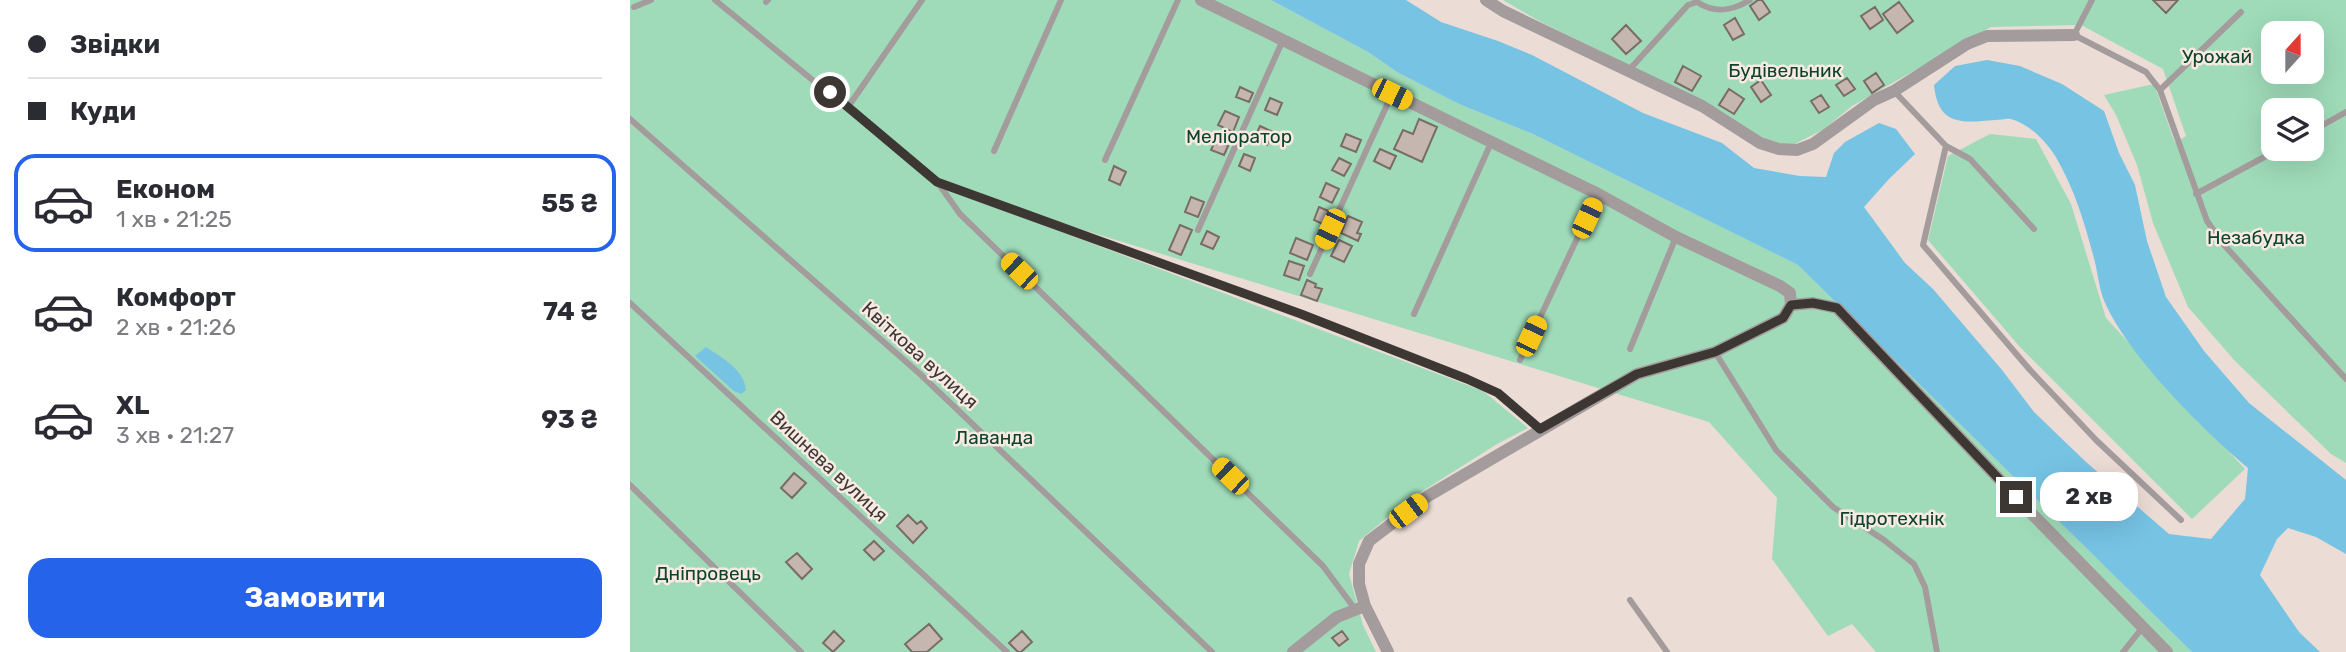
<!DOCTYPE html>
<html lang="uk">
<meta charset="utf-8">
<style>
body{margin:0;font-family:Rubik,sans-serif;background:#f2f2f3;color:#2b2b33;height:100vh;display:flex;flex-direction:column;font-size:26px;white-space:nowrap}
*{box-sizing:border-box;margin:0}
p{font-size:23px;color:#7c7c81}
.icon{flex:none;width:38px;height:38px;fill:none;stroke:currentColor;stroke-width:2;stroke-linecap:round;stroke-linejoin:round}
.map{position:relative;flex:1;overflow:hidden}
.details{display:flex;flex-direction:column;background:#fff;width:630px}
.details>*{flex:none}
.guide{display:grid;align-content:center;height:154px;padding:0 28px;background:#fff}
.needle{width:46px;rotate:21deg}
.fabs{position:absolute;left:1631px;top:21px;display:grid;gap:14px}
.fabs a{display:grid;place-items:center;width:63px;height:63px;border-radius:14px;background:#fff;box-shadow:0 7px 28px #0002;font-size:35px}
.end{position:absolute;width:32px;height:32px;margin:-16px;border:9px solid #3d3734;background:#fff;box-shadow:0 0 0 4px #fff}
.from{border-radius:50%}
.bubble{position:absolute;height:49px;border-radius:21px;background:#fff;box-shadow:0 7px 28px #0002;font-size:23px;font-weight:700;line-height:49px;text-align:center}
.car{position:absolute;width:21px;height:42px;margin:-21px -10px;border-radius:9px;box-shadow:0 0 5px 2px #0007;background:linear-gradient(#f5c518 24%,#345 0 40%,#f5c518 0 76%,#345 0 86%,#f5c518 0)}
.guide b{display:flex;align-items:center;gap:24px;height:66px;font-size:26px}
.guide b+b{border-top:2px solid #e1e1e2}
.guide i{width:18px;height:18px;background:#2b2b33}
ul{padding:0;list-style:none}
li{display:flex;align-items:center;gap:21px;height:98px;margin:0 14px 10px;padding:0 14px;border:4px solid transparent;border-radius:21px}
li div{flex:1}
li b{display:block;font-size:26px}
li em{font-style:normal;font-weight:700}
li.on{border-color:#2563eb}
li>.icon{width:63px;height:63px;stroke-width:1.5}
.button{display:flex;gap:14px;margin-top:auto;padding:14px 28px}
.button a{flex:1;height:80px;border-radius:21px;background:#2563eb;color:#fff;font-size:28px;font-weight:700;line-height:80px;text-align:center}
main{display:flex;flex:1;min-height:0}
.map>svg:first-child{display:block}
.green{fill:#9fdbb9;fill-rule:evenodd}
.water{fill:#76c3e4}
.building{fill:#c5b7b0;stroke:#796c66;stroke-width:2}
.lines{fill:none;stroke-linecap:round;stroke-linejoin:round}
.service{stroke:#a39b9c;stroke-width:6}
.minor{stroke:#a39b9c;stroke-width:12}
.route{stroke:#3d3734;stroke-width:9}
.labels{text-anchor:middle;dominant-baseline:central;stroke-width:5;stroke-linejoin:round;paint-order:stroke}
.park-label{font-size:19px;fill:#0b432b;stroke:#f8e9e2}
.street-label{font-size:19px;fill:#3d3734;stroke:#f8e9e2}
</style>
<main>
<section class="details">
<div class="guide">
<b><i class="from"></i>Звідки</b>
<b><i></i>Куди</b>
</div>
<ul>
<li class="on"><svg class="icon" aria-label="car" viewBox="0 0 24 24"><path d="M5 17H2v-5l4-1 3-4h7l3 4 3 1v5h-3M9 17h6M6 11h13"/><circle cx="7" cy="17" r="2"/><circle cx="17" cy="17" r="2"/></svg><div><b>Економ</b><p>1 хв · 21:25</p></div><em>55 ₴</em></li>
<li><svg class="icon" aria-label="car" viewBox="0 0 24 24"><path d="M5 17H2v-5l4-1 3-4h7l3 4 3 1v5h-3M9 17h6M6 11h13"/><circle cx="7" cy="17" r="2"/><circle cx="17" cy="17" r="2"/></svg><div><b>Комфорт</b><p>2 хв · 21:26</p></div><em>74 ₴</em></li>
<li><svg class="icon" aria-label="car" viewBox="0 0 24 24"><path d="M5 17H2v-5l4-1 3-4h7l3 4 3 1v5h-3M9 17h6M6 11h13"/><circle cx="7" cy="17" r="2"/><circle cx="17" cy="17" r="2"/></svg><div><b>XL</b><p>3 хв · 21:27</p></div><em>93 ₴</em></li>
</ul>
<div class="button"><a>Замовити</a></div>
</section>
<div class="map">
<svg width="1716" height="652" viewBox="0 0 1716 652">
<rect width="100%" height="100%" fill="#ebdcd5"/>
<path class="green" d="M 0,0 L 641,0 L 738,52 L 767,72 L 829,104 L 903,134 L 1168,265 L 1562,652 L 1246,652 L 1222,624 L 1198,636 L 1142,559 L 1147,498 L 1079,422 L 307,185 L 853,391 L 898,428 L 867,444 L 777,501 L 729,541 L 719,574 L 733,625 L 746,652 L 0,652 Z
M 873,0 L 1716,0 L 1716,463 L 1701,454 L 1605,361 L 1558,307 L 1523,223 L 1507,165 L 1486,115 L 1474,95 L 1524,84 L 1545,143 L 1556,136 L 1533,69 L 1451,25 L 1361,27 L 1222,106 L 1194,129 L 1161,146 L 1130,137 L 1076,103 L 909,21 ZM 1643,33 L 1682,33 L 1682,72 L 1643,72 ZM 1643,110 L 1682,110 L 1682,149 L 1643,149 Z
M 1360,134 L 1406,139 L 1441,204 L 1476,318 L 1615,469 L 1562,519 L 1390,347 L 1298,240 L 1318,156 Z"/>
<path class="water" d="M 641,0 L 776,0 L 811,22 L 868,41 L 902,55 L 1013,113 L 1092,143 L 1124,168 L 1170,176 L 1196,177 L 1204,153 L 1215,142 L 1249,123 L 1266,129 L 1285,154 L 1259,179 L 1234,207 L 1275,263 L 1303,289 L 1372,370 L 1404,412 L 1456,462 L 1539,534 L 1581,539 L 1615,499 L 1618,468 C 1572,429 1495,353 1473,298 C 1468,283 1467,266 1462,251 C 1454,221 1444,189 1428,161 C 1419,144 1400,124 1381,119 C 1377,118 1370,120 1365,120 C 1332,123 1308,126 1304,85 L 1325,66 L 1357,60 L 1390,66 L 1432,84 L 1474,111 L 1489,153 L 1505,185 L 1517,241 L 1536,297 L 1574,351 L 1619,403 L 1716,480 L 1716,554 L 1686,537 L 1658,528 L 1647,539 L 1630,575 L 1669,632 L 1690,652 L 1562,652 L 1168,265 L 903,134 L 829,104 L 767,72 L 738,52 Z
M 76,347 C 92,358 114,369 116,390 L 111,394 L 104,391 L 65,356 Z"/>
<path class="building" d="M 1128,0 L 1132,0 L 1140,12 L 1129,20 L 1120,6 Z
M 1523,0 L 1548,0 L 1536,13 Z
M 1269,2 L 1283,21 L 1267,33 L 1253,14 Z
M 1245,7 L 1253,20 L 1240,29 L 1231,16 Z
M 1105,18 L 1114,34 L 1103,40 L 1094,25 Z
M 996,25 L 1011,41 L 996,54 L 982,39 Z
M 1053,66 L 1071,76 L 1062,91 L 1045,82 Z
M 1246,73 L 1254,85 L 1242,93 L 1234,81 Z
M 1217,78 L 1225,89 L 1214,96 L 1206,85 Z
M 1131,80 L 1141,95 L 1131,102 L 1121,87 Z
M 610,87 L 623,93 L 619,102 L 606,97 Z
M 1099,89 L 1114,99 L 1104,114 L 1089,105 Z
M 1191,95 L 1199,107 L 1189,113 L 1181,101 Z
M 640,98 L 652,103 L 647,115 L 635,110 Z
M 595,111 L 609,117 L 603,132 L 588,125 Z
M 789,119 L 807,127 L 792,162 L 764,149 L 773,130 L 783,134 Z
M 630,126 L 643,132 L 637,145 L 624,139 Z
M 716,134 L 731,140 L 726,152 L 711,146 Z
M 585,141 L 598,146 L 594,155 L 581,150 Z
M 750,149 L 766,156 L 760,169 L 744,161 Z
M 614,154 L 625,158 L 620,171 L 609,166 Z
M 709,158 L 721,164 L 714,176 L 702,170 Z
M 484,166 L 496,172 L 490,185 L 479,180 Z
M 696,183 L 709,189 L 702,203 L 690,197 Z
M 561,197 L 574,202 L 568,217 L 555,212 Z
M 689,207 L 703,213 L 697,226 L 684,220 Z
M 718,216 L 732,222 L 727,233 L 731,234 L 728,241 L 711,233 Z
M 550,225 L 562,230 L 551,255 L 539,250 Z
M 577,231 L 589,237 L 583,249 L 571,244 Z
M 666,238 L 683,245 L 677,260 L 660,253 Z
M 709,240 L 722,246 L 714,262 L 701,256 Z
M 659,261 L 674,266 L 669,280 L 654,275 Z
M 677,280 L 686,284 L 685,287 L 692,289 L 687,301 L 671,295 Z
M 164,473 L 176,483 L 162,498 L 151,488 Z
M 278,515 L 287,524 L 291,521 L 297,528 L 283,543 L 267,526 Z
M 244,541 L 254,551 L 244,560 L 234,550 Z
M 167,553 L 182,569 L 172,579 L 156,562 Z
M 299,624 L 312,639 L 297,652 L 282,652 L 275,644 Z
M 204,631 L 214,641 L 203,652 L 193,643 Z
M 392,631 L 402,642 L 391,652 L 388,652 L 379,643 Z
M 712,631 L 718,639 L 709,646 L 702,638 Z"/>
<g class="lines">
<path class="service" d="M 85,0 L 307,182 L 671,314 L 837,379 L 868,393 L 910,429
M 1462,0 L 1444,35 L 1516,72 L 1530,90 L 1577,221 L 1595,246 L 1716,379
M 136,2 L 138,0
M 4,7 L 21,0
M 999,70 L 1058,5 L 1067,2 C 1085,14 1102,11 1120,0
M 1530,90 L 1611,12
M 1264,91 L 1316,146 L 1340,159 L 1404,229
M 218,107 L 292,0
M 0,119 L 290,374 L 582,652
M 1682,131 L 1716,112
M 1316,146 L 1293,245 L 1400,370 L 1466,440 L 1551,520
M 364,151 L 431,0
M 475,160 L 548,0
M 308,183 L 330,214 L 693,566 L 725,609
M 1566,194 L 1649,149
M 568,230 L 652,42
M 680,274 L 762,94
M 0,303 L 377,652
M 784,314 L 861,143
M 1000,349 L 1046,237
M 1085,352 L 1146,450 L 1203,507 L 1254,540 L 1284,564 L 1295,587 L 1307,652
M 890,360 L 968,194
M 0,485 L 171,652
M 1000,600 L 1037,652
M 1493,652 L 1513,627"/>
<path class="minor" d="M 571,0 L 968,194 L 1046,237 L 1150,286 L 1160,293 L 1161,305 L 1153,318 L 1085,352 L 1007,374 L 798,496 L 739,541 L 729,564 L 729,584 L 735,606 L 758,652
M 856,0 L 873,11 L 1072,106 L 1130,143 L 1149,149 L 1167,150 L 1183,144 L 1244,100 L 1264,91 L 1337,44 L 1357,36 L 1444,35
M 1161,305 L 1183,303 L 1207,308 L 1404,516 L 1537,652
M 663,652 L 707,617 L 735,606"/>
</g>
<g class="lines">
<path class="route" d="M 200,92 L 307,182 L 671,314 L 837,379 L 868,393 L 910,429 L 1007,374 L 1085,352 L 1153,318 L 1161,305 L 1183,303 L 1207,308 L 1386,497"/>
</g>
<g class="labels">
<g class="park-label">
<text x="1587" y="56">Урожай</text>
<text x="1155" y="70">Будівельник</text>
<text x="609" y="136">Меліоратор</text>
<text x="1626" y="237">Незабудка</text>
<text x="364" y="437">Лаванда</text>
<text x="1262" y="518">Гідротехнік</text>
<text x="78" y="573">Дніпровець</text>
</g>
<g class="street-label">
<text transform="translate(290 355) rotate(42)">Квіткова вулиця</text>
<text transform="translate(199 466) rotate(43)">Вишнева вулиця</text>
</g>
</g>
</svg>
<div class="fabs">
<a><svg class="needle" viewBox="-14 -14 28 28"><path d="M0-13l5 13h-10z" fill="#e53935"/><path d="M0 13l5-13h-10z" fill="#7c7c81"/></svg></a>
<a><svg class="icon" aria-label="layers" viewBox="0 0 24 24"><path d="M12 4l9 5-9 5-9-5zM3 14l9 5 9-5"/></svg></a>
</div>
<i class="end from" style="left:200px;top:92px"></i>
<i class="end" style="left:1386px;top:497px"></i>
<div class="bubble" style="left:1410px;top:472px;width:98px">2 хв</div>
<i class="car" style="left:762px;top:94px;rotate:116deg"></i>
<i class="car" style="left:957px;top:218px;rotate:25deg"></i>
<i class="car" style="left:700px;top:229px;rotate:205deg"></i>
<i class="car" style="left:389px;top:271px;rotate:314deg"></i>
<i class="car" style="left:901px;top:336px;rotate:25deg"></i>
<i class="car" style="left:600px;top:476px;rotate:314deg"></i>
<i class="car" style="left:778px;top:511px;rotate:53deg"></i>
</div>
</main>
